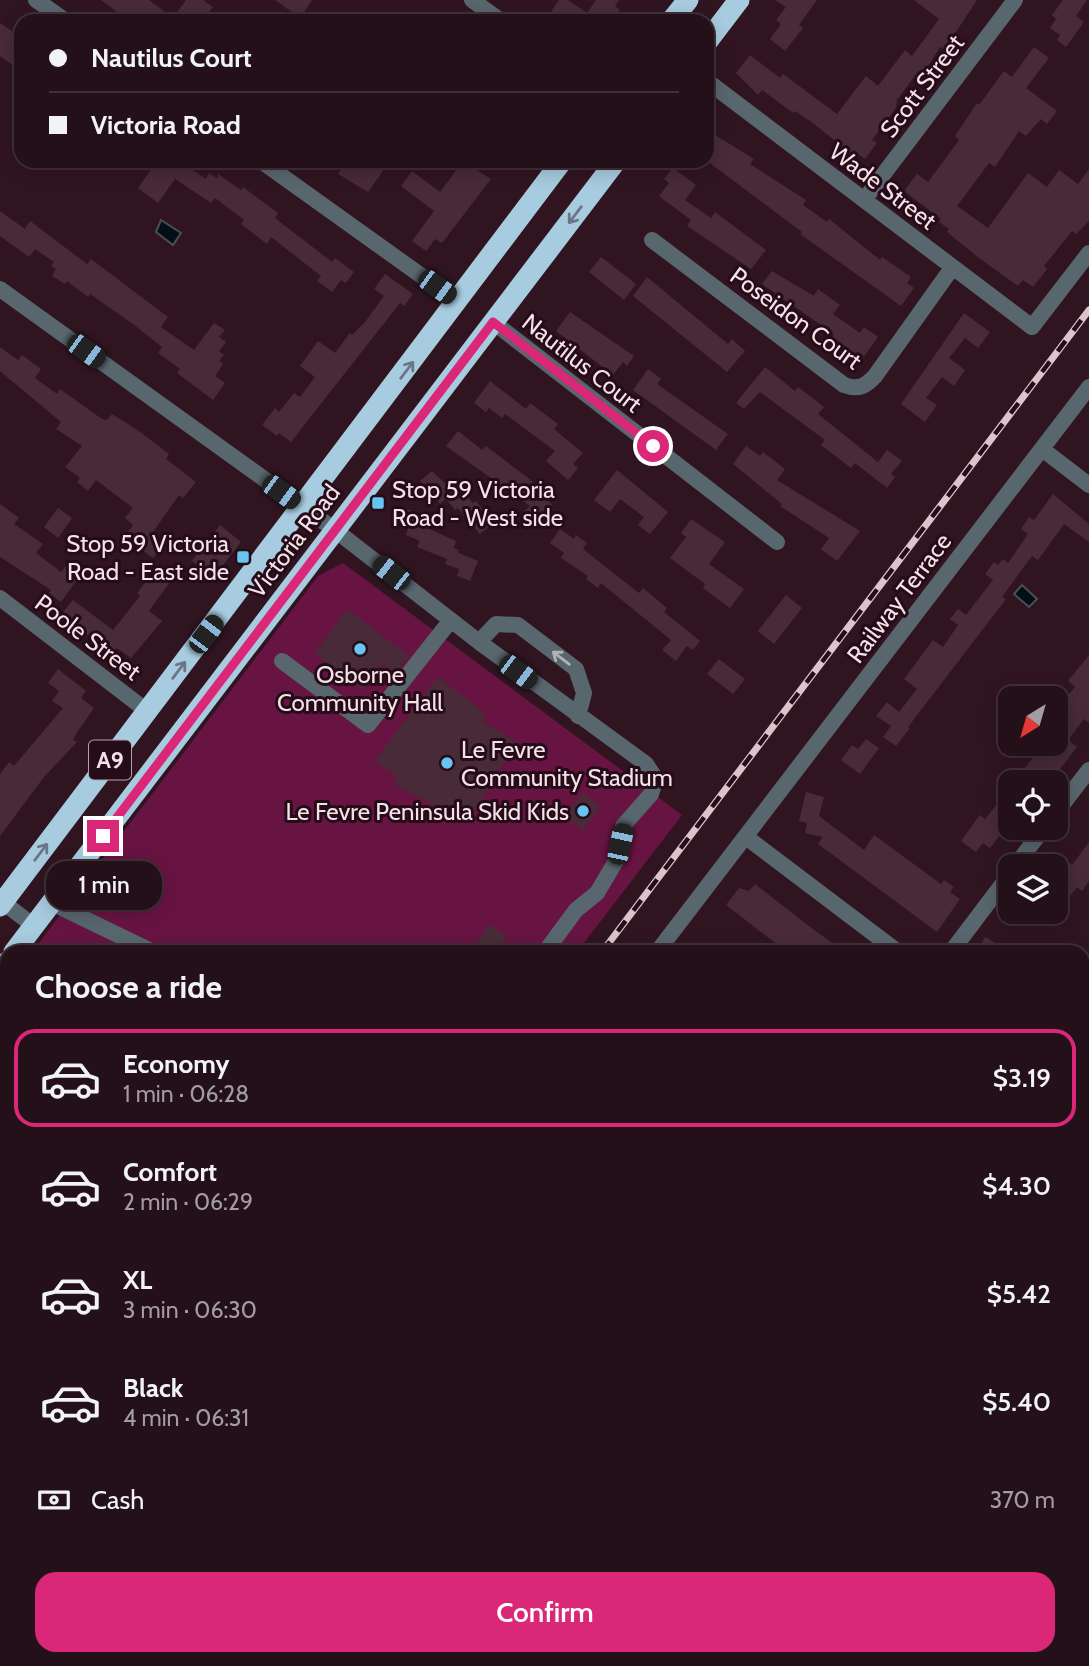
<!DOCTYPE html>
<meta charset="utf-8">
<style>
body{margin:0;font-family:Cabin,sans-serif;background:#301e26;color:#f1f3f6;height:100vh;display:flex;flex-direction:column;font-size:26px;white-space:nowrap}
*{box-sizing:border-box;margin:0}
p{font-size:23px;color:#a39da2}
.icon{flex:none;width:38px;height:38px;fill:none;stroke:currentColor;stroke-width:2;stroke-linecap:round;stroke-linejoin:round}
.map{position:relative;flex:1;overflow:hidden}
.drawer{position:absolute;left:0px;top:945px;width:1090px;height:721px;display:flex;flex-direction:column;background:#241019;border-radius:21px 21px 0 0;box-shadow:0 4px 18px #0003,0 0 0 2px #413038}
.drawer>*{flex:none}
.banner{position:absolute;left:14px;top:14px;width:700px;height:154px;border-radius:21px;box-shadow:0 4px 18px #0003,0 0 0 2px #413038;display:grid;align-content:center;height:154px;padding:0 35px;background:#241019}
.needle{width:46px;rotate:217deg}
.fabs{position:absolute;left:998px;top:686px;display:grid;gap:14px}
.fabs a{display:grid;place-items:center;width:70px;height:70px;border-radius:14px;background:#241019;box-shadow:0 4px 18px #0003,0 0 0 2px #413038;font-size:35px}
.end{position:absolute;width:32px;height:32px;margin:-16px;border:9px solid #db2777;background:#fff;box-shadow:0 0 0 4px #fff}
.from{border-radius:50%}
.bubble{position:absolute;height:49px;border-radius:21px;background:#241019;box-shadow:0 4px 18px #0003,0 0 0 2px #413038;font-size:23px;font-weight:600;line-height:49px;text-align:center}
.car{position:absolute;width:21px;height:42px;margin:-21px -10px;border-radius:9px;box-shadow:0 0 5px 2px #0007;background:linear-gradient(#222 24%,#8ab4d8 0 40%,#222 0 76%,#8ab4d8 0 86%,#222 0)}
.banner b{display:flex;align-items:center;gap:24px;height:66px;font-size:26px}
.banner b+b{border-top:2px solid #413038}
.banner i{width:18px;height:18px;background:#f1f3f6}
ul{padding:0;list-style:none}
li{display:flex;align-items:center;gap:21px;height:98px;margin:0 14px 10px;padding:0 21px;border:4px solid transparent;border-radius:21px}
li div{flex:1}
li b{display:block;font-size:26px}
li em{font-style:normal;font-weight:600}
li.active{border-color:#db2777}
li>.icon{width:63px;height:63px;stroke-width:1.5}
h2{padding:0 35px;font-size:32px;line-height:84px}
.pay{display:flex;align-items:center;gap:18px;height:77px;padding:0 35px;font-size:26px}
.pay p{margin-inline-start:auto}
.button{display:flex;gap:14px;margin-top:auto;padding:14px 35px}
.button a{flex:1;height:80px;border-radius:21px;background:#db2777;color:#fff;font-size:28px;font-weight:600;line-height:80px;text-align:center}
.map>svg:first-child{display:block}
.green{fill:#681442}
.water{fill:#030f16;stroke:#4c4e55;stroke-width:2}
.building{fill:#482b37}
.lines{fill:none;stroke-linecap:round;stroke-linejoin:round}
.minor{stroke:#58666e;stroke-width:16}
.highway{stroke:#a7cbdf;stroke-width:21}
.rail-casing{stroke:#dac5cd;stroke-width:7}
.rail{stroke:#250c18;stroke-width:4.5;stroke-dasharray:13;stroke-linecap:butt}
.oneway{stroke:#6c7585}
.oneway2{stroke:#b6b0b8}
.route{stroke:#db2777;stroke-width:9}
.poi-dot{fill:#68c4f0;stroke:#250c18;stroke-width:2.5}
.labels{text-anchor:middle;dominant-baseline:central;stroke-width:6;stroke-linejoin:round;paint-order:stroke}
.shield{fill:#250c18;stroke:#b7a2aa;stroke-width:2}
.shield-label{font-size:23px;font-weight:bold;fill:#f5e2e9}
.street-label{font-size:24px;fill:#f5e2e9;stroke:#250c18}
.poi-label{font-size:24px;fill:#f5e2e9;stroke:#250c18;text-anchor:start}
</style>
<div class="map">
<svg width="1089" height="1666" viewBox="0 0 1089 1666">
<rect width="100%" height="100%" fill="#301521"/>
<path class="green" d="M 343,563 L 682,815 L 577,952 L 32,952 L 318,576 Z
M 7,985 L 7,1170 L 0,1164 L 0,994 Z"/>
<path class="water" d="M 161,220 L 181,233 L 173,245 L 156,232 Z
M 1022,585 L 1037,599 L 1029,607 L 1014,594 Z"/>
<path class="building" d="M 101,0 L 149,0 L 173,18 L 186,0 L 203,0 L 213,7 L 203,21 L 138,21 L 125,12 L 122,16 Z
M 275,0 L 312,0 L 300,18 Z
M 559,0 L 568,0 L 587,13 L 596,0 L 619,0 L 615,6 L 620,10 L 612,21 L 555,21 L 548,16 Z
M 775,0 L 817,0 L 799,25 L 803,28 L 785,51 L 770,39 L 781,24 L 776,20 L 786,7 Z
M 914,0 L 977,0 L 944,50 L 940,47 L 921,78 L 916,74 L 897,100 L 896,108 L 872,140 L 877,143 L 865,159 L 854,151 L 852,154 L 810,121 L 795,111 L 793,113 L 762,90 L 758,95 L 736,73 L 750,55 L 780,78 L 783,74 L 837,114 L 866,76 L 878,86 L 905,50 L 912,56 L 939,19 Z
M 1063,0 L 1087,0 L 1076,16 L 1084,22 L 1066,47 L 1057,40 L 1060,35 L 1050,28 L 1056,19 L 1052,15 Z
M 0,23 L 21,37 L 21,71 L 0,56 Z
M 1034,47 L 1049,58 L 1026,88 L 1057,111 L 1047,124 L 1041,119 L 1026,136 L 1019,131 L 995,167 L 989,163 L 957,206 L 988,228 L 1028,173 L 1047,187 L 1059,170 L 1078,184 L 1089,169 L 1089,221 L 1076,234 L 1072,231 L 1044,266 L 1047,269 L 1033,287 L 1023,280 L 1018,286 L 979,258 L 947,232 L 949,229 L 939,222 L 941,219 L 904,191 L 917,174 L 928,182 L 959,140 L 955,136 L 977,103 L 979,105 L 1004,71 L 1012,77 Z
M 707,130 L 754,159 L 750,164 L 806,200 L 803,205 L 827,222 L 829,219 L 880,260 L 882,257 L 911,277 L 907,283 L 914,288 L 901,306 L 800,234 L 802,232 L 707,161 Z
M 157,161 L 179,161 L 206,179 L 209,173 L 217,178 L 218,174 L 241,190 L 243,187 L 278,213 L 275,218 L 332,262 L 335,258 L 354,272 L 346,283 L 341,280 L 332,292 L 317,281 L 321,276 L 271,237 L 267,244 L 241,224 L 244,220 L 215,198 L 211,203 L 175,179 L 158,203 L 138,188 Z
M 347,161 L 368,161 L 383,171 L 368,192 L 338,174 Z
M 463,161 L 491,179 L 442,243 L 435,239 L 426,251 L 412,241 L 434,211 L 401,186 L 412,171 L 440,192 Z
M 673,168 L 696,185 L 685,200 L 711,218 L 715,212 L 766,250 L 751,269 L 687,226 L 691,220 L 659,196 L 669,183 L 664,179 Z
M 0,211 L 25,229 L 30,221 L 87,264 L 91,259 L 168,317 L 161,327 L 194,350 L 214,323 L 225,330 L 219,337 L 226,342 L 219,351 L 224,355 L 219,361 L 223,364 L 215,376 L 225,383 L 213,400 L 177,373 L 180,369 L 158,353 L 162,347 L 133,324 L 90,294 L 88,297 L 67,281 L 65,284 L 52,276 L 56,269 L 51,266 L 54,262 L 35,249 L 29,257 L 0,236 Z
M 601,257 L 636,284 L 624,300 L 589,272 Z
M 772,271 L 814,296 L 818,289 L 840,305 L 833,314 L 860,333 L 864,327 L 878,337 L 862,359 L 832,337 L 834,334 L 762,284 Z
M 385,274 L 413,294 L 404,306 L 400,303 L 291,442 L 279,433 L 277,436 L 262,425 L 275,408 L 279,412 L 294,393 L 300,397 L 315,377 L 300,366 L 318,341 L 335,353 L 350,333 L 352,335 L 365,322 L 384,296 L 374,289 Z
M 647,277 L 728,344 L 732,339 L 745,351 L 727,372 L 633,296 Z
M 570,312 L 634,356 L 627,366 L 623,362 L 613,375 L 556,331 Z
M 964,313 L 990,332 L 978,348 L 965,338 L 949,358 L 965,370 L 954,386 L 942,377 L 926,398 L 937,405 L 925,422 L 901,404 Z
M 0,347 L 18,360 L 22,355 L 41,369 L 35,378 L 57,394 L 60,389 L 102,419 L 107,420 L 112,414 L 139,431 L 169,454 L 166,459 L 196,482 L 183,498 L 179,495 L 153,532 L 158,536 L 155,539 L 163,545 L 153,558 L 124,537 L 133,525 L 125,518 L 133,508 L 96,480 L 88,491 L 77,482 L 80,478 L 65,467 L 82,446 L 56,429 L 61,422 L 0,371 Z
M 765,367 L 795,391 L 798,387 L 824,407 L 818,414 L 878,462 L 887,450 L 902,461 L 891,474 L 895,477 L 887,488 L 855,463 L 851,468 L 821,445 L 825,440 L 760,392 L 744,409 L 736,403 Z
M 648,369 L 661,379 L 657,384 L 728,434 L 716,450 L 633,390 Z
M 490,381 L 526,409 L 530,403 L 558,424 L 554,429 L 583,453 L 573,464 L 578,468 L 568,480 L 546,461 L 555,451 L 505,414 L 502,418 L 489,408 L 486,412 L 474,403 Z
M 458,431 L 482,450 L 486,446 L 532,481 L 553,506 L 534,522 L 524,511 L 530,506 L 446,446 Z
M 746,446 L 760,456 L 763,452 L 785,469 L 777,480 L 860,531 L 837,561 L 821,549 L 829,538 L 780,506 L 782,504 L 733,464 Z
M 617,470 L 668,512 L 650,534 L 638,525 L 644,517 L 620,499 L 610,512 L 594,500 Z
M 432,471 L 452,490 L 457,485 L 473,503 L 476,501 L 485,512 L 488,509 L 497,521 L 480,534 L 458,508 L 455,510 L 446,499 L 440,504 L 420,481 Z
M 1053,494 L 1089,524 L 1089,542 L 1064,524 L 1038,560 L 1032,556 L 1002,597 L 1006,599 L 908,727 L 910,728 L 896,746 L 883,737 L 891,726 L 876,716 L 887,702 L 899,712 L 917,689 L 904,679 L 933,640 L 943,647 L 958,625 L 950,619 L 958,609 L 966,615 L 993,580 L 985,574 L 994,562 L 998,565 L 1003,559 L 1008,563 L 1028,534 L 1021,529 L 1029,517 L 1034,520 Z
M 0,504 L 19,518 L 14,524 L 43,544 L 36,553 L 61,572 L 68,563 L 82,573 L 61,602 L 49,593 L 51,590 L 0,557 Z
M 401,507 L 417,513 L 414,520 L 426,524 L 425,527 L 456,541 L 454,548 L 459,550 L 457,552 L 478,561 L 470,581 L 457,576 L 459,569 L 445,564 L 447,559 L 417,547 L 420,541 L 406,535 L 408,529 L 394,523 Z
M 58,508 L 72,518 L 58,538 L 44,527 Z
M 691,519 L 725,542 L 709,564 L 744,589 L 730,608 L 703,588 L 705,584 L 670,558 L 686,537 L 681,533 Z
M 220,525 L 241,542 L 213,578 L 192,561 Z
M 560,529 L 574,539 L 576,535 L 587,543 L 583,549 L 639,593 L 643,588 L 667,608 L 664,612 L 700,641 L 693,650 L 687,646 L 676,661 L 662,650 L 671,640 L 601,583 L 598,588 L 586,579 L 588,576 L 561,558 L 564,553 L 550,543 Z
M 154,571 L 170,582 L 149,611 L 162,621 L 131,658 L 117,648 L 110,658 L 99,650 L 102,645 L 60,616 L 73,600 L 113,630 L 140,596 L 137,593 Z
M 786,595 L 802,608 L 774,644 L 758,631 Z
M 347,609 L 409,656 L 395,673 L 383,664 L 363,690 L 315,654 Z
M 1089,655 L 1089,723 L 1084,719 L 1068,740 L 1077,747 L 1050,782 L 1014,782 L 1043,744 L 1055,744 L 1055,712 L 1075,687 L 1068,681 Z
M 719,659 L 745,679 L 733,694 L 707,674 Z
M 58,669 L 86,691 L 81,698 L 94,708 L 78,731 L 73,740 L 77,742 L 44,777 L 0,836 L 0,774 L 9,762 L 14,766 L 63,708 L 52,701 L 59,691 L 48,683 Z
M 438,677 L 486,714 L 482,721 L 516,742 L 467,823 L 394,784 L 398,777 L 375,761 Z
M 866,739 L 879,748 L 860,774 L 841,760 L 852,745 L 858,749 Z
M 1010,788 L 1010,832 L 1005,828 L 990,848 L 983,843 L 976,852 L 961,841 L 980,815 L 985,819 Z
M 806,792 L 824,797 L 819,816 L 864,850 L 874,835 L 941,884 L 944,880 L 954,887 L 950,892 L 960,899 L 937,932 L 818,844 L 823,837 L 805,833 L 807,823 L 799,821 Z
M 582,793 L 600,806 L 583,830 L 565,816 Z
M 1089,842 L 1089,881 L 1082,891 L 1077,887 L 1055,916 L 1055,878 L 1068,862 L 1072,865 Z
M 755,884 L 810,927 L 845,952 L 787,952 L 726,905 L 739,888 L 749,891 Z
M 489,924 L 507,936 L 495,952 L 471,952 Z
M 985,937 L 1011,952 L 977,952 Z"/>
<g class="lines">
<path class="minor" d="M 36,0 L 66,21
M 472,0 L 501,21
M 707,81 L 1032,327 L 1089,253
M 261,161 L 458,302
M 864,200 L 1015,0
M 652,240 L 844,385 C 858,390 865,387 875,376 L 952,268
M 0,289 L 335,530 L 479,642 L 646,764 L 656,779 L 651,794 L 623,826 L 616,861 L 597,893 L 576,910 L 545,952
M 493,322 L 777,542
M 1042,449 L 1089,485
M 0,598 L 147,711
M 479,642 L 496,624 L 518,625 L 576,669 L 584,693 L 578,716
M 282,661 L 368,725 L 451,620
M 1055,814 L 1089,770
M 746,837 L 898,952
M 1015,866 L 1044,828
M 0,900 L 34,926
M 52,903 L 153,952
M 657,952 L 1089,387
M 951,952 L 1010,874
M 1083,1094 L 1089,1098
M 1083,1181 L 1089,1174
M 0,1202 L 2,1192
M 1083,1208 L 1089,1201
M 0,1272 L 7,1277
M 0,1298 L 7,1289
M 0,1425 L 7,1429
M 0,1504 L 7,1509
M 1083,1564 L 1089,1556
M 1083,1584 L 1089,1588
M 0,1655 L 7,1656
M 19,1659 L 51,1666
M 234,1659 L 243,1666
M 710,1659 L 719,1666
M 337,1666 L 343,1659
M 385,1666 L 390,1659
M 436,1666 L 442,1659
M 487,1666 L 493,1659
M 744,1666 L 749,1659
M 1006,1666 L 1011,1659"/>
<path class="highway" d="M 671,21 L 688,0
M 707,42 L 739,0
M 0,906 L 562,161
M 14,952 L 616,161
M 0,971 L 7,962"/>
<defs>
<path id="rail" d="M 602,952 L 1089,310
M 45,1666 L 50,1659"/>
</defs>
<use href="#rail" class="rail-casing"/>
<use href="#rail" class="rail"/>
</g>
<defs><path id="oneway-shaft" d="M-6 0H5M1.5-3L5.5 0L1.5 3" fill="none" stroke-width="1.6" stroke-linecap="round" stroke-linejoin="round" transform="scale(1.75)"/></defs>
<g class="oneway">
<use href="#oneway-shaft" transform="translate(575 215) rotate(127)"/>
<use href="#oneway-shaft" transform="translate(407 370) rotate(-53)"/>
<use href="#oneway-shaft" transform="translate(179 670) rotate(-53)"/>
<use href="#oneway-shaft" transform="translate(41 852) rotate(-53)"/>
</g>
<use class="oneway2" href="#oneway-shaft" transform="translate(561 658) rotate(-143)"/>
<g class="lines">
<path class="route" d="M 103,836 L 493,322 L 653,446"/>
</g>
<g class="poi-dot">
<rect x="371" y="496" width="14" height="14" rx="3.5"/>
<rect x="236" y="550" width="14" height="14" rx="3.5"/>
<circle cx="360" cy="649" r="7"/>
<circle cx="447" cy="763" r="7"/>
<circle cx="583" cy="811" r="7"/>
</g>
<g class="labels">
<rect class="shield" x="89" y="740.5" width="42" height="39" rx="5"/>
<g class="shield-label">
<text x="110" y="760">A9</text>
</g>
<g class="street-label">
<text transform="translate(922 86) rotate(-53)">Scott Street</text>
<text transform="translate(883 186) rotate(37)">Wade Street</text>
<text transform="translate(796 318) rotate(36)">Poseidon Court</text>
<text transform="translate(582 363) rotate(38)">Nautilus Court</text>
<text transform="translate(294 541) rotate(-53)">Victoria Road</text>
<text transform="translate(899 598) rotate(-53)">Railway Terrace</text>
<text transform="translate(88 637) rotate(37)">Poole Street</text>
</g>
<g class="poi-label">
<text x="392" y="489">Stop 59 Victoria<tspan x="392" dy="28">Road - West side</tspan></text>
<text x="229" y="543" text-anchor="end">Stop 59 Victoria<tspan x="229" dy="28">Road - East side</tspan></text>
<text x="360" y="674" text-anchor="middle">Osborne<tspan x="360" dy="28">Community Hall</tspan></text>
<text x="461" y="749">Le Fevre<tspan x="461" dy="28">Community Stadium</tspan></text>
<text x="569" y="811" text-anchor="end">Le Fevre Peninsula Skid Kids</text>
</g>
</g>
</svg>
<div class="fabs">
<a><svg class="needle" viewBox="-14 -14 28 28"><path d="M0-13l5 13h-10z" fill="#e53935"/><path d="M0 13l5-13h-10z" fill="#a39da2"/></svg></a>
<a><svg class="icon" aria-label="locate" viewBox="0 0 24 24"><circle cx="12" cy="12" r="6"/><path d="M12 2v4M12 18v4M2 12h4M18 12h4"/></svg></a>
<a><svg class="icon" aria-label="layers" viewBox="0 0 24 24"><path d="M12 4l9 5-9 5-9-5zM3 14l9 5 9-5"/></svg></a>
</div>
<i class="end from" style="left:653px;top:446px"></i>
<i class="end" style="left:103px;top:836px"></i>
<div class="bubble" style="left:46px;top:861px;width:116px">1 min</div>
<i class="car" style="left:437px;top:287px;rotate:126deg"></i>
<i class="car" style="left:86px;top:351px;rotate:126deg"></i>
<i class="car" style="left:281px;top:492px;rotate:126deg"></i>
<i class="car" style="left:391px;top:573px;rotate:308deg"></i>
<i class="car" style="left:206px;top:634px;rotate:37deg"></i>
<i class="car" style="left:518px;top:672px;rotate:127deg"></i>
<i class="car" style="left:620px;top:844px;rotate:12deg"></i>
<div class="banner">
<b><i class="from"></i>Nautilus Court</b>
<b><i></i>Victoria Road</b>
</div>
<section class="drawer">
<h2>Choose a ride</h2>
<ul>
<li class="active"><svg class="icon" aria-label="car" viewBox="0 0 24 24"><path d="M5 17H2v-5l4-1 3-4h7l3 4 3 1v5h-3M9 17h6M6 11h13"/><circle cx="7" cy="17" r="2"/><circle cx="17" cy="17" r="2"/></svg><div><b>Economy</b><p>1 min · 06:28</p></div><em>$3.19</em></li>
<li><svg class="icon" aria-label="car" viewBox="0 0 24 24"><path d="M5 17H2v-5l4-1 3-4h7l3 4 3 1v5h-3M9 17h6M6 11h13"/><circle cx="7" cy="17" r="2"/><circle cx="17" cy="17" r="2"/></svg><div><b>Comfort</b><p>2 min · 06:29</p></div><em>$4.30</em></li>
<li><svg class="icon" aria-label="car" viewBox="0 0 24 24"><path d="M5 17H2v-5l4-1 3-4h7l3 4 3 1v5h-3M9 17h6M6 11h13"/><circle cx="7" cy="17" r="2"/><circle cx="17" cy="17" r="2"/></svg><div><b>XL</b><p>3 min · 06:30</p></div><em>$5.42</em></li>
<li><svg class="icon" aria-label="car" viewBox="0 0 24 24"><path d="M5 17H2v-5l4-1 3-4h7l3 4 3 1v5h-3M9 17h6M6 11h13"/><circle cx="7" cy="17" r="2"/><circle cx="17" cy="17" r="2"/></svg><div><b>Black</b><p>4 min · 06:31</p></div><em>$5.40</em></li>
</ul>
<div class="pay"><svg class="icon" aria-label="cash" viewBox="0 0 24 24"><path d="M3 7h18v10H3z"/><circle cx="12" cy="12" r="2"/></svg>Cash<p>370 m</p></div>
<div class="button"><a>Confirm</a></div>
</section>
</div>
